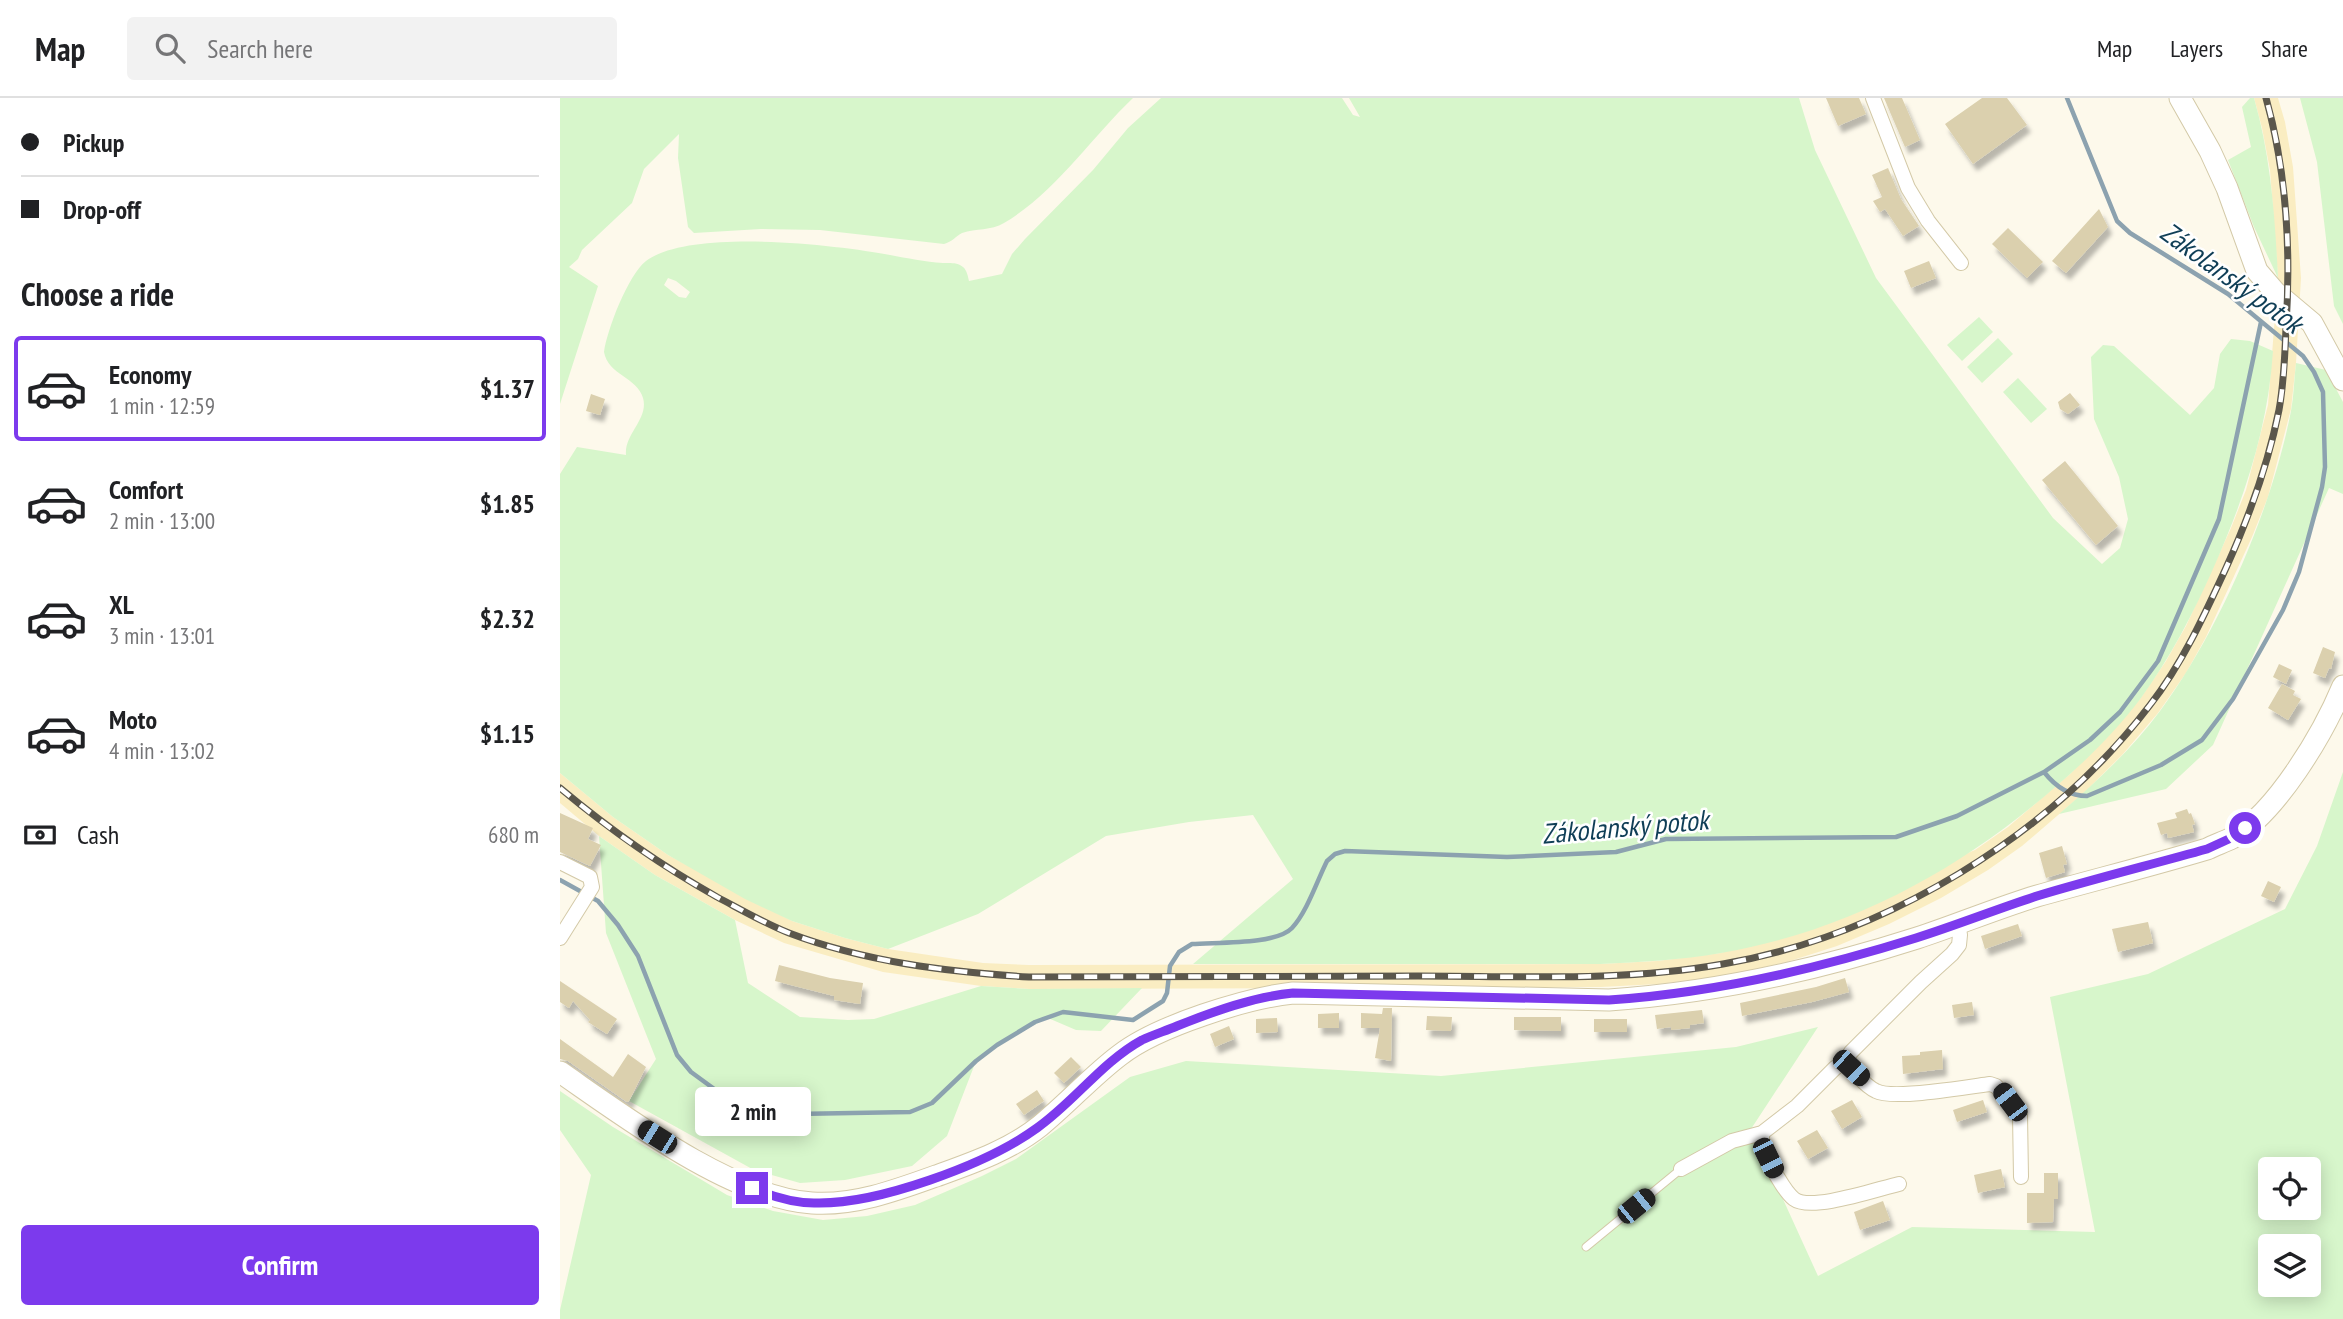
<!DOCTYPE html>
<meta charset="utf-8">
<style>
body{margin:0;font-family:"PT Sans Narrow",sans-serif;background:#f2f2f2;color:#202124;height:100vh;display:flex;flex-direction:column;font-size:26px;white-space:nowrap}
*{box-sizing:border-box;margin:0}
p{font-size:23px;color:#757577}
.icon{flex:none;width:38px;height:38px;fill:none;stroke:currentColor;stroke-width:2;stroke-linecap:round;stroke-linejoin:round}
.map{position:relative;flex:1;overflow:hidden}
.details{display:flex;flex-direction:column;background:#fff;width:560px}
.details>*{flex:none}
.banner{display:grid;align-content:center;height:154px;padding:0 21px;background:#fff}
.fabs{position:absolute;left:1698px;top:1059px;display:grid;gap:14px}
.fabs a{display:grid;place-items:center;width:63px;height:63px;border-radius:7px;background:#fff;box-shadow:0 4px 18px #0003;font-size:35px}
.end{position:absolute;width:32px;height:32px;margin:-16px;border:9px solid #7c3aed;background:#fff;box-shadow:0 0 0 4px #fff}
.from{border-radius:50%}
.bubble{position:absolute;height:49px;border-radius:7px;background:#fff;box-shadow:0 4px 18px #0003;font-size:23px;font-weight:600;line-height:49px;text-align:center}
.car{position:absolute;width:21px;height:42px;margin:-21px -10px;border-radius:9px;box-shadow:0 0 5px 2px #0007;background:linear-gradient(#222 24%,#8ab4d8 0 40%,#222 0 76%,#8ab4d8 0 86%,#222 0)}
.banner b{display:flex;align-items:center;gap:24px;height:66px;font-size:26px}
.banner b+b{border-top:2px solid #e0e0e0}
.banner i{width:18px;height:18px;background:#202124}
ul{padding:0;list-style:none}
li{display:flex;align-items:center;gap:21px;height:105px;margin:0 14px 10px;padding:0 7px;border:4px solid transparent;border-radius:7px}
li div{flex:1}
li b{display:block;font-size:26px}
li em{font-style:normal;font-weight:600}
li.current{border-color:#7c3aed}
li>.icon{width:63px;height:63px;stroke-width:1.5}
h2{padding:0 21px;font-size:32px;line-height:84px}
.pay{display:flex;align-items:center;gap:18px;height:77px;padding:0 21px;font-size:26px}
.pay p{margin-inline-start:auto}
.cta{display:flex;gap:14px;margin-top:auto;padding:14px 21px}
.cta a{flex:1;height:80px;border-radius:7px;background:#7c3aed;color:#fff;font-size:28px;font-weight:600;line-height:80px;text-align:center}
header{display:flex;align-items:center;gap:42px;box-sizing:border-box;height:98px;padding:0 35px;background:#fff;border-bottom:2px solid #e0e0e0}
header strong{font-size:33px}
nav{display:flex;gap:38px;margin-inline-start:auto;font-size:24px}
.search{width:490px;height:63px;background:#f2f2f2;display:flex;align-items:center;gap:18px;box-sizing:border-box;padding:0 24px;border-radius:7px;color:#757577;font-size:26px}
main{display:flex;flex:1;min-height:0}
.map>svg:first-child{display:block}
.built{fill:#faedc2}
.green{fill:#d7f6cb;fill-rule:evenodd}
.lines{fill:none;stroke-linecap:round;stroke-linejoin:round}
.stream{stroke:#8ca2af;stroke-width:4.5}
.building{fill:#dbd0ae;filter:url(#shadow)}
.lane-casing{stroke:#d3c9a7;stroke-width:9}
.street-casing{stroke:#d3c9a7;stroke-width:16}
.secondary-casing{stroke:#d3c9a7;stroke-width:23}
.lane{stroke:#fff;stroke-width:7}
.street{stroke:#fff;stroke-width:14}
.secondary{stroke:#fff;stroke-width:21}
.rail-casing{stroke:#5b574c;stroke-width:7}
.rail{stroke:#fff;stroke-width:4.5;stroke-dasharray:13;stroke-linecap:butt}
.route{stroke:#7c3aed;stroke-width:9}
.labels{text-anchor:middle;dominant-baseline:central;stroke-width:5;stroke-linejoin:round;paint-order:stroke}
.water-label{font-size:28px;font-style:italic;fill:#0f3e56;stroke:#fff}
</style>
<header>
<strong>Map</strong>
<div class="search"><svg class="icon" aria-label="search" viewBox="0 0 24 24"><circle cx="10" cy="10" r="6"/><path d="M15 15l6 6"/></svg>Search here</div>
<nav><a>Map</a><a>Layers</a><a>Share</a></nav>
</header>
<main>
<section class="details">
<div class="banner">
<b><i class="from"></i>Pickup</b>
<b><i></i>Drop-off</b>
</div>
<h2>Choose a ride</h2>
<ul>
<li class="current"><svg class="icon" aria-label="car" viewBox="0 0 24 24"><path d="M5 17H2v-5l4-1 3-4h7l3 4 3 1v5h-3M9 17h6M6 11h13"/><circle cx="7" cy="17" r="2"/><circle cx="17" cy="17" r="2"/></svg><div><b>Economy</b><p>1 min · 12:59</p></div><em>$1.37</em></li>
<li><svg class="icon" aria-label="car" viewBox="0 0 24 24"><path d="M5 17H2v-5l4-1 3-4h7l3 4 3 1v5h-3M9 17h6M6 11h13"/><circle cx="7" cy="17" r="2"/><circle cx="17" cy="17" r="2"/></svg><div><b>Comfort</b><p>2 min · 13:00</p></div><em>$1.85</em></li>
<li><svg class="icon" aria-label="car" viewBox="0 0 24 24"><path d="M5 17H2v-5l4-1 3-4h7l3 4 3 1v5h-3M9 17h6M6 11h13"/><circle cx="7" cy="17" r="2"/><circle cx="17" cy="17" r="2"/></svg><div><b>XL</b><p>3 min · 13:01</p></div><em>$2.32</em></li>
<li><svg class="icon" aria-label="car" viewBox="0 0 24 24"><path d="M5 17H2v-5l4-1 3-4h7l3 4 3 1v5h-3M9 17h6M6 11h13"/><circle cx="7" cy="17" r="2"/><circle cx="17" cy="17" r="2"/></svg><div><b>Moto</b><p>4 min · 13:02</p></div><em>$1.15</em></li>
</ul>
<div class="pay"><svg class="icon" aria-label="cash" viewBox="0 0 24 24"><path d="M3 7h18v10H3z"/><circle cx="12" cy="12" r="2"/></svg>Cash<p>680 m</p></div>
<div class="cta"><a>Confirm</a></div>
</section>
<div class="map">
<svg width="1783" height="1221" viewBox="0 0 1783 1221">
<defs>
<filter id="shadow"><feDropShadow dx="4" dy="7" stdDeviation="2" flood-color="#0004"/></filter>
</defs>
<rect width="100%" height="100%" fill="#fdf9eb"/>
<path class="built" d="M 1694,0 L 1718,0 L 1725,24 L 1733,69 L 1741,180 L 1736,265 L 1731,311 L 1708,399 L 1692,439 L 1646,539 L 1626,575 L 1598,615 L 1563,656 L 1526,693 L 1462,748 L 1428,772 L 1381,800 L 1329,826 L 1277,848 L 1227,864 L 1165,878 L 1099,886 L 1041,889 L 469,891 L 421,888 L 323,874 L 224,845 L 175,822 L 95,777 L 39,738 L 0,705 L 0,675 L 53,719 L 108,757 L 232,823 L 285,840 L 328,851 L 423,865 L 469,867 L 1040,866 L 1097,863 L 1161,855 L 1415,752 L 1448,729 L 1510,676 L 1546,640 L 1580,601 L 1606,563 L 1626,528 L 1671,430 L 1686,392 L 1708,307 L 1718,180 L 1710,72 L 1702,30 Z"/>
<path class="green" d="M 0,0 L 573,0 C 530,41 495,95 444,125 C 431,133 416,130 402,135 C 396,138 392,144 384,146 L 260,132 L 201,131 L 134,135 L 128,129 L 118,60 L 119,36 L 84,71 L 72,105 L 22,152 L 18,161 L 9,169 L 38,188 L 0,306 Z
M 601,0 L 782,0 L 793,17 L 800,19 L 789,0 L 1239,0 L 1255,52 L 1316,180 L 1493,420 L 1542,466 L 1560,450 L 1568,421 L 1559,379 L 1534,321 L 1531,259 L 1543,247 L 1554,248 L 1630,317 L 1654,290 L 1660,256 L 1671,241 L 1690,243 L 1713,253 C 1708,331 1684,401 1653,471 C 1633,516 1610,560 1581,600 C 1556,633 1525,664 1493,691 C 1397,774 1287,833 1161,855 C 1121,862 1080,864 1040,866 L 633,866 L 733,781 L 693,717 L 629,724 L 546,738 L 418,816 L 328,851 L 285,840 L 232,823 L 185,801 L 108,757 L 53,719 L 0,675 L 0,376 L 17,349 L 66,357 C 64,336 89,321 83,300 C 77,279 48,277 44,254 C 47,232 68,177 86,163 C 131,130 276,147 330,157 C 347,160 365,164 383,165 C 389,165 398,164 403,169 C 407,172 408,179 409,183 L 442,176 L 452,156 L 465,141 L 533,72 L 568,30 ZM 108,180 L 116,183 L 130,194 L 126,200 L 119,199 L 104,187 Z
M 1690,0 L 1694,0 C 1711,59 1715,119 1718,180 L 1694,129 L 1668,62 L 1691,49 L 1682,9 Z
M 1740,0 L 1783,0 L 1783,226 L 1774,208 L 1757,64 Z
M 1419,219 L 1433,234 L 1402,263 L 1387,247 Z
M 1438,240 L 1453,256 L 1422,285 L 1407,269 Z
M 1736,265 L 1766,272 L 1783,304 L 1783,396 L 1769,390 L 1653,647 L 1606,691 L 1499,716 C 1535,685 1571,652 1600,613 C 1659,533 1712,411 1731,313 C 1734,297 1734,281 1736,265 Z
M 1458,280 L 1487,311 L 1471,325 L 1443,294 Z
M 1783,674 L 1783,1221 L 0,1221 L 0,1212 L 31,1077 L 0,1032 L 0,993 L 53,1029 L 167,1097 L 213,1113 L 263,1122 L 307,1118 L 355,1107 L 422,1078 L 456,1061 L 570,979 L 626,963 L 881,978 L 1176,949 L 1258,929 L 1191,1031 L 1258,1178 L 1352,1129 L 1535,1134 L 1490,899 L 1588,876 L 1725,811 L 1757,748 ZM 1710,1071 L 1748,1071 L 1748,1110 L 1710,1110 ZM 1710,1148 L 1748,1148 L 1748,1186 L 1710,1186 Z
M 39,738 L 95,777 L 175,822 L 188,885 L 240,919 L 288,922 L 314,921 L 421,888 L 469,891 L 582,890 L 541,933 L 516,932 L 488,920 L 450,939 L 416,963 L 387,1038 L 352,1068 L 285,1082 L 240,1085 L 194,1072 L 69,1003 L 96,961 L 46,835 Z"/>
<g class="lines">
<path class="stream" d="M 1484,674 L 1530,642 L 1560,614 L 1598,563 L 1659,421 L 1701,224
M 0,782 L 38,803 L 58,827 L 78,858 L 117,957 L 131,974 L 157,993 L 235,1016 L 350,1014 L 372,1005 L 416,963 L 437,947 L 475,924 L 503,914 L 573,922 L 603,903 L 607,895 L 610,868 L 619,854 L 632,846 C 656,844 716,847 732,830 C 747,814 757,783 767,763 L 775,756 L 785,753 L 947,759 L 1056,754 L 1106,741 L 1336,739 L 1397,718 L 1484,674 C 1495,688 1509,698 1527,698 L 1601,667 L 1642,642 L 1673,601 L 1723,512 L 1739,474 L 1762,389 L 1765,369 L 1763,294 L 1754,274 L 1743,258 L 1668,196 L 1570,135 L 1557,123 L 1507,0"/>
</g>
<path class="building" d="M 1266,0 L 1299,0 L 1306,16 L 1278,28 Z
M 1324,0 L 1342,0 L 1360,42 L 1345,49 Z
M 1422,0 L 1447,0 L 1467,27 L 1413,66 L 1385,26 Z
M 1328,70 L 1341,101 L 1359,128 L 1343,138 L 1325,111 L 1320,114 L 1313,103 L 1322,99 L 1312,77 Z
M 1539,111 L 1548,129 L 1506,175 L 1492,163 Z
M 1448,130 L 1483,164 L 1467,180 L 1432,146 Z
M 1369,163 L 1376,180 L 1351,190 L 1344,173 Z
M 1510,295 L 1520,307 L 1508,316 L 1500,311 L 1498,304 Z
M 31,296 L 45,301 L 40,317 L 26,313 Z
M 1505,363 L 1558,428 L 1536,447 L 1482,382 Z
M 1763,549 L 1775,554 L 1771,571 L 1769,570 L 1765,580 L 1753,575 Z
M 1719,566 L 1732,572 L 1726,586 L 1713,579 Z
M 1722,586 L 1735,593 L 1733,597 L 1741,601 L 1728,622 L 1708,610 Z
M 1627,711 L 1629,716 L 1631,715 L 1635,726 L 1632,727 L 1634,734 L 1608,740 L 1607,735 L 1601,737 L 1597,725 L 1617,720 L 1615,715 Z
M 0,715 L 33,730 L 28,741 L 41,747 L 30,768 L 0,754 Z
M 1502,748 L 1507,766 L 1503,767 L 1505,774 L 1486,780 L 1479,755 Z
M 1708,783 L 1721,789 L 1714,804 L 1701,798 Z
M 1588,824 L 1593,845 L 1558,854 L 1552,831 Z
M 1458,826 L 1462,838 L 1425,851 L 1421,838 Z
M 219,867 L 270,880 L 303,885 L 300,906 L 274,902 L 274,898 L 215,883 Z
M 1285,880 L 1289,894 L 1252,904 L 1182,918 L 1180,905 L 1256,889 Z
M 0,883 L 57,921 L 47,936 L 28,924 L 30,922 L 13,903 L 9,910 L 0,904 Z
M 1412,904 L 1414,917 L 1394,920 L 1392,907 Z
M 823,910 L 832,910 L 831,963 L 815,960 L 820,930 L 801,930 L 801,915 L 822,916 Z
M 1142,912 L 1144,925 L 1130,927 L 1130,930 L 1111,932 L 1111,929 L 1097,931 L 1095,917 Z
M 779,915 L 779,930 L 758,930 L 758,916 Z
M 867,918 L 892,919 L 891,933 L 866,932 Z
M 954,919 L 1001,919 L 1001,933 L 954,932 Z
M 717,920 L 718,934 L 696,935 L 696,921 Z
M 1034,921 L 1067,921 L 1067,934 L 1034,934 Z
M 669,928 L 674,941 L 655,949 L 650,936 Z
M 0,941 L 53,979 L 68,956 L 86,969 L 69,1003 L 67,1004 L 8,963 L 0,961 Z
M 1382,952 L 1383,971 L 1343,976 L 1342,958 L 1360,957 L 1360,954 Z
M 511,959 L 521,969 L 504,985 L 494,975 Z
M 477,992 L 484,1003 L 464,1017 L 456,1006 Z
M 1292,1002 L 1302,1019 L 1282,1031 L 1271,1013 Z
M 1423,1002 L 1427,1014 L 1397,1024 L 1393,1012 Z
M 1257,1032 L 1268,1050 L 1248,1061 L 1237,1043 Z
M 1441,1071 L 1445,1089 L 1418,1095 L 1414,1077 Z
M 1484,1075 L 1498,1075 L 1498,1101 L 1494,1101 L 1493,1124 L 1467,1125 L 1467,1095 L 1484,1095 Z
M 1323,1103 L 1330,1122 L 1300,1132 L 1294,1114 Z"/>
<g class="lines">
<defs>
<path id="lane" d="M 1026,1149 L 1121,1071"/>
<path id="street" d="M 1313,0 L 1348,90 L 1368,123 L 1401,165
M 0,764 L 30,779 L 32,789 L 0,840
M 1286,962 C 1292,972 1305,988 1316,993 C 1333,1002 1408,989 1430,986 L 1436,988 L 1460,1017 L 1461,1079
M 1121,1071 L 1172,1043 L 1202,1035
M 1339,1086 C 1317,1091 1251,1114 1234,1101 C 1226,1095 1220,1083 1215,1075 C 1208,1062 1201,1049 1202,1035 L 1237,1008 L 1275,970 L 1286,962 L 1291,954 L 1361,884 L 1392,856 L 1399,847 L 1400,837 L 1398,825"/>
<path id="secondary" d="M 1620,0 L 1650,53 L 1667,90 L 1697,173 L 1715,194 L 1752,225 L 1783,282
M 0,974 C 65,1019 173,1100 252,1105 C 294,1108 337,1092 376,1078 C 412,1065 450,1052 480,1028 C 508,1005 532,978 560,957 C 597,928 687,900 733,895 L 1049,902 C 1154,895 1257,872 1357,840 C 1397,827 1437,810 1477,798 C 1534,782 1590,768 1647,751 C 1655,747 1664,744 1672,740 C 1717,714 1763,636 1783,588"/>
</defs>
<use href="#lane" class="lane-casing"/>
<use href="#street" class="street-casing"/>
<use href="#secondary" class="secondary-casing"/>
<use href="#lane" class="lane"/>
<use href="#street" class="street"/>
<use href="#secondary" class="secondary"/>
<defs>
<path id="rail" d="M 0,690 C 50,732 100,767 157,799 C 180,811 204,825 229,835 C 305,864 388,874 469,879 C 599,878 728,879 858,878 C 959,878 1063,884 1163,866 C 1325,838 1490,738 1590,607 C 1622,566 1644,518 1666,470 C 1689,419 1708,367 1719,312 C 1724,285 1725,257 1726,229 C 1731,152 1727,75 1706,0"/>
</defs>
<use href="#rail" class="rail-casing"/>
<use href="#rail" class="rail"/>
</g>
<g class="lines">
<path class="route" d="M 192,1090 C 211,1098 233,1105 254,1105 C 316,1107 426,1067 477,1030 C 514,1004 542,964 582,942 C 593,937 605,933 617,928 C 655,913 693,899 733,895 L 1049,902 C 1154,895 1257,871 1356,840 C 1397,827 1437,811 1477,798 C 1533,781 1590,767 1647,751 L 1671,740 L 1685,730"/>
</g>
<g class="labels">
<g class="water-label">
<text transform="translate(1672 179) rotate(36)">Zákolanský potok</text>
<text transform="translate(1065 728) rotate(-5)">Zákolanský potok</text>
</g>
</g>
</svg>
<div class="fabs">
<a><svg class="icon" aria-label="locate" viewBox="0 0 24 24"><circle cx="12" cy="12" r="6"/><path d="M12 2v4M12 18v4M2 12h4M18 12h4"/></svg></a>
<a><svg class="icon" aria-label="layers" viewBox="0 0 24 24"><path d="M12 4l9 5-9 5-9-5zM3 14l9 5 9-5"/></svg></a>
</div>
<i class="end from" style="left:1685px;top:730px"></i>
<i class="end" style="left:192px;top:1090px"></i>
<div class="bubble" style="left:135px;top:989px;width:116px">2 min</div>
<i class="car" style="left:1291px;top:970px;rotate:133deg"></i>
<i class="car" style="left:1450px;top:1004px;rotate:323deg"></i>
<i class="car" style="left:97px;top:1039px;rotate:302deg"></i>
<i class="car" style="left:1208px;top:1060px;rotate:154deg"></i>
<i class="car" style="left:1076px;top:1108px;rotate:51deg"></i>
</div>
</main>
